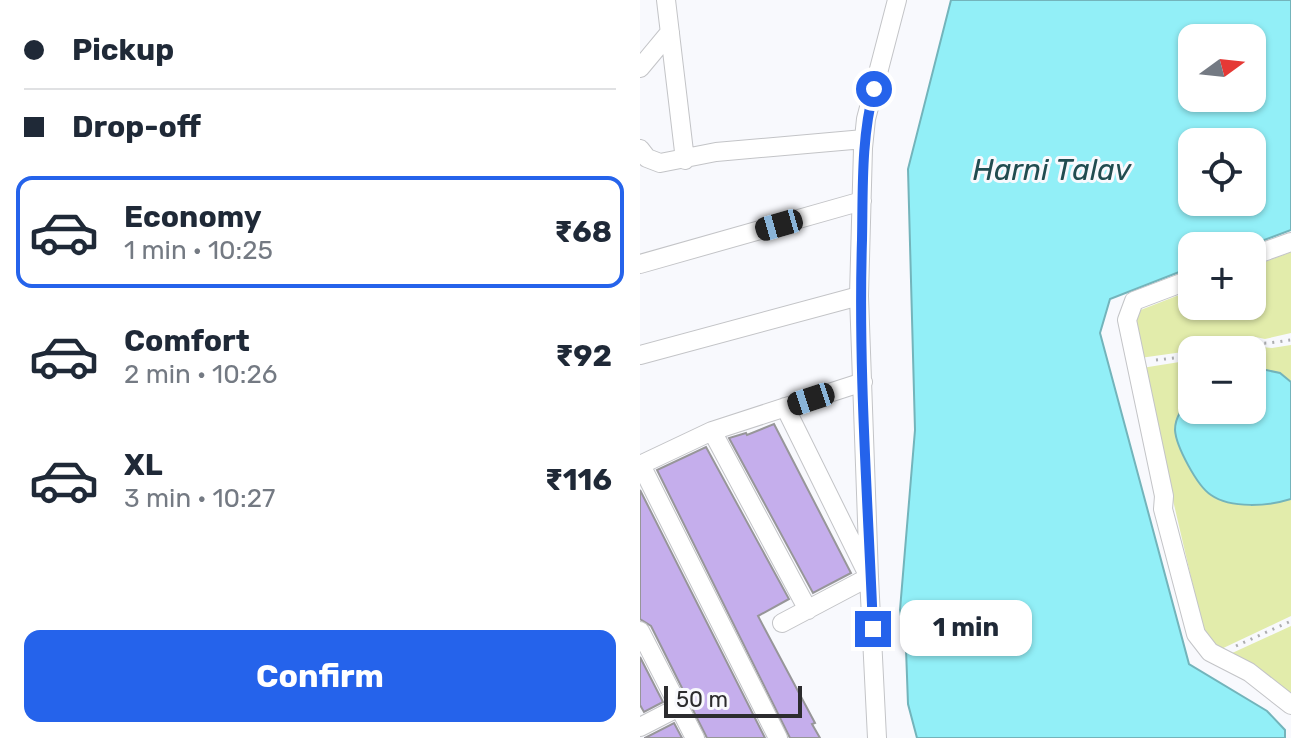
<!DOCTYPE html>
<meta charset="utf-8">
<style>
body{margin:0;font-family:Rubik,sans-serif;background:#f2f2f3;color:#1f2937;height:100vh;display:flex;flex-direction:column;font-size:30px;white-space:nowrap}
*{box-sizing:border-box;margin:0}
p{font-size:26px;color:#747a83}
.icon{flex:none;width:44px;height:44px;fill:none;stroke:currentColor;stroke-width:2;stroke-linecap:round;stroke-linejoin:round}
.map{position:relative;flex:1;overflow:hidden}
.panel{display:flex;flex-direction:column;background:#fff;width:640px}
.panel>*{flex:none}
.guide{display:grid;align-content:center;height:176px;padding:0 24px;background:#fff}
.needle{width:52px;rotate:75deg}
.controls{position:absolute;left:538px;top:24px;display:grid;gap:16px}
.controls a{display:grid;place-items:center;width:88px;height:88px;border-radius:16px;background:#fff;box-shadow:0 2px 6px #0004;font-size:40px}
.scale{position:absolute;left:24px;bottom:20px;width:138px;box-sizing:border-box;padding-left:8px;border:4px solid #2c2c2e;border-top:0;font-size:22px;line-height:28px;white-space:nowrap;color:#2c2c2e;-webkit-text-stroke:6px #f8f9fd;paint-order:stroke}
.end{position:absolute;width:36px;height:36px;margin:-18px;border:10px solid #2563eb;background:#fff;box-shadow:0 0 0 4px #fff}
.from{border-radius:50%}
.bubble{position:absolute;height:56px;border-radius:16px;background:#fff;box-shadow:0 2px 6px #0004;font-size:26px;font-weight:700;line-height:56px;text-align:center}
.car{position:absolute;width:24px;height:48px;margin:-24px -12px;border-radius:10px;box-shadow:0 0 6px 2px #0007;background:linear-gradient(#222 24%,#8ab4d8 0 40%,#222 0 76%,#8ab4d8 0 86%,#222 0)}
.guide b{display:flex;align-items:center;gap:28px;height:76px;font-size:30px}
.guide b+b{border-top:2px solid #e0e1e3}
.guide i{width:20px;height:20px;background:#1f2937}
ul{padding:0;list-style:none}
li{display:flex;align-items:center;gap:24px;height:112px;margin:0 16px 12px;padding:0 8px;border:4px solid transparent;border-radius:16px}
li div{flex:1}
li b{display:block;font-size:30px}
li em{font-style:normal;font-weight:700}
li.active{border-color:#2563eb}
li>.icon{width:72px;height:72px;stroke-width:1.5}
.action{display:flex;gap:16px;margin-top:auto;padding:16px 24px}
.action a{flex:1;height:92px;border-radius:16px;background:#2563eb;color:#fff;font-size:32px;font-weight:700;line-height:92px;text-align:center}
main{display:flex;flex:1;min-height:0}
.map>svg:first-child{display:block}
.green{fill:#e2ecab}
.water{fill:#92eff7;stroke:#73b4bb;stroke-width:2;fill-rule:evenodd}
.building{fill:#c5aeec;stroke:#979699;stroke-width:2}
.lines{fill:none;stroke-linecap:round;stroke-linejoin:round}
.minor-casing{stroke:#c3c4c7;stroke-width:20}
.path{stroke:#acadb0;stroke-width:3;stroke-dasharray:2 6;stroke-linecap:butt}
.minor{stroke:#fff;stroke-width:18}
.route{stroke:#2563eb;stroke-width:10}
.labels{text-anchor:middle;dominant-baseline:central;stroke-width:6;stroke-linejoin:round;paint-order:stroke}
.water-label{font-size:30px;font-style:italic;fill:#214c50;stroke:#f8f9fd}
</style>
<main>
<section class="panel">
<div class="guide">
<b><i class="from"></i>Pickup</b>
<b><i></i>Drop-off</b>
</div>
<ul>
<li class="active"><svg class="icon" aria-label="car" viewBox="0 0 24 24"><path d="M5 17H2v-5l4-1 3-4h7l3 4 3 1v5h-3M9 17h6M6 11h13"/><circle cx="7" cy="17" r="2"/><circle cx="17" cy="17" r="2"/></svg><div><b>Economy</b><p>1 min · 10:25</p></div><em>₹68</em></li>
<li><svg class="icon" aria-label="car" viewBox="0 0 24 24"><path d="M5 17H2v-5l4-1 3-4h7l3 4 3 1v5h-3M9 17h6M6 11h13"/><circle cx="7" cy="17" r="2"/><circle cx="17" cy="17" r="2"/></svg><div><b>Comfort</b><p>2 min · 10:26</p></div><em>₹92</em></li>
<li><svg class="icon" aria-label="car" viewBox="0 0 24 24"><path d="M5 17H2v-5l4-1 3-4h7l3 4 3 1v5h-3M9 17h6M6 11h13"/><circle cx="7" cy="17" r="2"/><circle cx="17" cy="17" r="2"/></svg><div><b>XL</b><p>3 min · 10:27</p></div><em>₹116</em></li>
</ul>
<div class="action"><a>Confirm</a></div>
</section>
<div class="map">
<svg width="651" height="738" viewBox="0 0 651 738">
<rect width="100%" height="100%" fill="#f8f9fd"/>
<path class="green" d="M 651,252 L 651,333 L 625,339 L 611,336 L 582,338 L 562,343 L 550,351 L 500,358 L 494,317 L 498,311 L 552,290 L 552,306 L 612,306 L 612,267 Z
M 601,345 L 632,348 L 651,345 L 651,616 L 577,651 L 565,637 L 502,368 L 552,360 L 552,410 L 612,410 L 612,350 L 570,350 Z
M 651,626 L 651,696 L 590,654 Z"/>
<path class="water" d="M 311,0 L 651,0 L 651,230 L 608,246 L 552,246 L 552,267 L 470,299 L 460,333 L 549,664 L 627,711 L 645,730 L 645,738 L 277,738 L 268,704 L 266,649 L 260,610 L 275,430 L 268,169 ZM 552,38 L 612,38 L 612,98 L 552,98 ZM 552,142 L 612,142 L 612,202 L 552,202 Z
M 612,367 L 640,373 L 651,382 L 651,499 C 629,506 591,509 571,495 C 557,486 536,446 535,430 C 535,416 544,406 552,397 L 552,410 L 612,410 Z"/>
<path class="building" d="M 134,424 L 211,573 L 173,593 L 89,438 L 106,433 L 107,435 Z
M 66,447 L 149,599 L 118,616 L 175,723 L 172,724 L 180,738 L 150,738 L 17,470 Z
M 0,490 L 125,738 L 67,738 L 11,626 L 0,619 Z
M 0,657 L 23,702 L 4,712 L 0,705 Z
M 34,723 L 42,738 L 4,738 L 5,738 Z"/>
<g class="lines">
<defs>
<path id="minor" d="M 26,0 L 45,160
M 0,68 L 30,32
M 0,149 L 7,158 L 20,163 L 76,152 L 224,139
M 612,256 L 651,242
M 0,264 L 222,201
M 552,279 L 494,301 L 487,320 L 524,496 L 523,509 L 556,634 L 570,652 L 609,672 L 651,705
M 0,355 L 219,296
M 145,407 L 229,577 L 237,738
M 72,431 L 168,610
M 0,465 L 72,431 L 223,382
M 1,465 L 138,738
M 142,623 L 229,577 L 219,296 L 223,148 L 226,119 L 257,0
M 0,631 L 55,738
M 0,727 L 39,707"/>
</defs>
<use href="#minor" class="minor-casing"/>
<path class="path" d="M 562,350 C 579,338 599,342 619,343 C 629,344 641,341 651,340
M 516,360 L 552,356
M 596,646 L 651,621"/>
<use href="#minor" class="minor"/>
</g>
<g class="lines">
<path class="route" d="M 233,629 C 228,500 218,370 222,240 C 223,189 221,139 234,89"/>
</g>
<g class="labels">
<g class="water-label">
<text x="412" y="170">Harni Talav</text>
</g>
</g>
</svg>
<div class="controls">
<a><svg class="needle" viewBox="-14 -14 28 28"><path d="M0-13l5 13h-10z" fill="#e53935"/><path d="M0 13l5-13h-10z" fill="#747a83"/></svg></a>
<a><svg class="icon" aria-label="locate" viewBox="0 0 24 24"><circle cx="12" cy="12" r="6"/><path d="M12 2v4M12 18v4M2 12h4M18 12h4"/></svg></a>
<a>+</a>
<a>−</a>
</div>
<div class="scale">50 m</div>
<i class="end from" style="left:234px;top:89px"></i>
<i class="end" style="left:233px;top:629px"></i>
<div class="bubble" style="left:260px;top:600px;width:132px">1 min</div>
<i class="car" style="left:139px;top:225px;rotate:254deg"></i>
<i class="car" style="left:171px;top:399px;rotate:252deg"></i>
</div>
</main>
